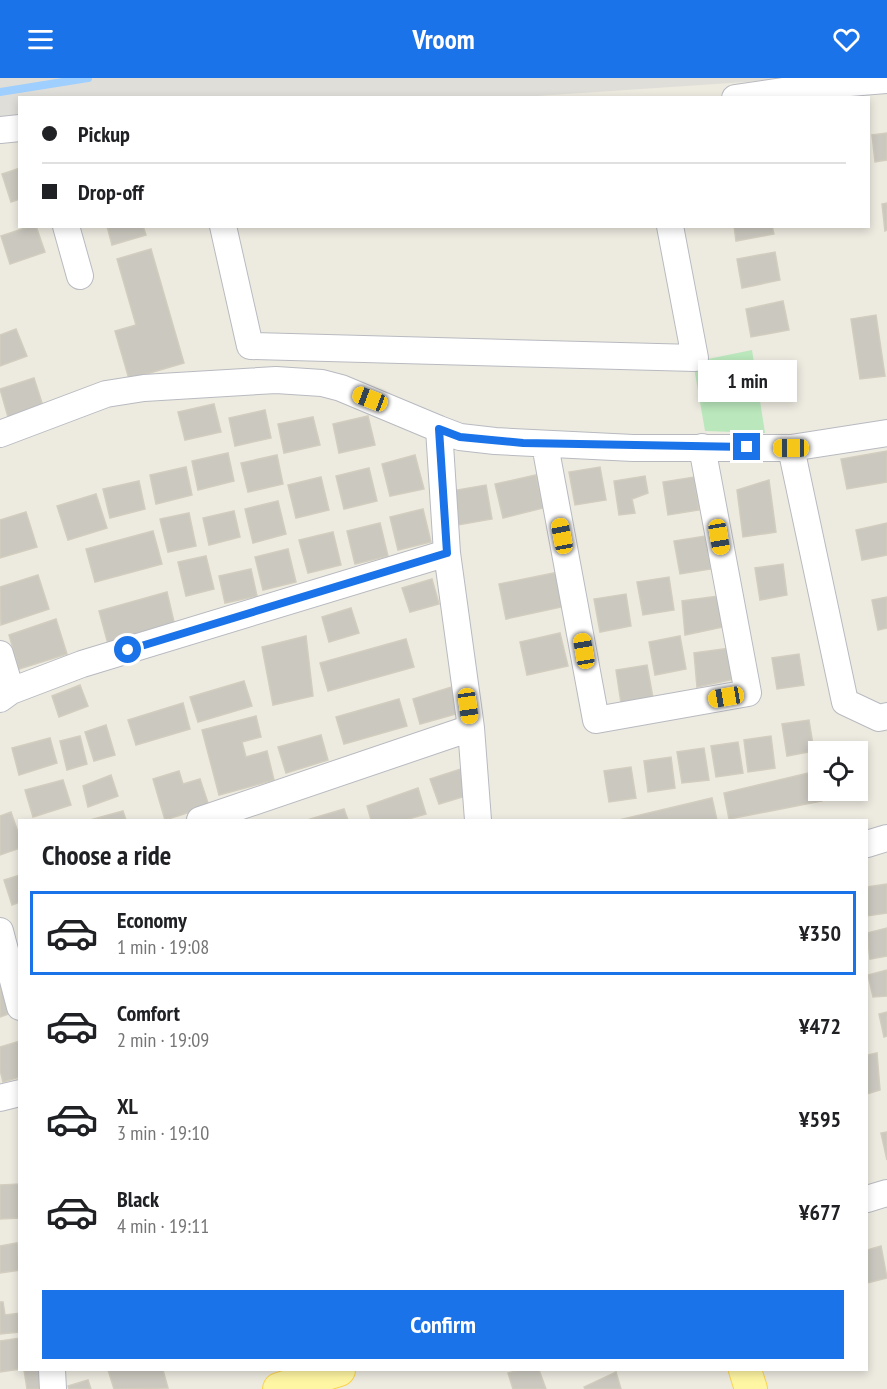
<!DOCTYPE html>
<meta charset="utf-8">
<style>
body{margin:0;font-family:"PT Sans Narrow",sans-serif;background:#f6f6f6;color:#202124;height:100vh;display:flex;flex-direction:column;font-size:22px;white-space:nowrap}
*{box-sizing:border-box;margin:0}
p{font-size:20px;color:#757577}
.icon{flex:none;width:33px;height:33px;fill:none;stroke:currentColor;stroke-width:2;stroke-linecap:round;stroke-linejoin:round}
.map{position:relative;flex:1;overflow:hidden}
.sheet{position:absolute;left:18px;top:741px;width:850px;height:552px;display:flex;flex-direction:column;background:#fff;border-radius:0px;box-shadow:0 3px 9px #0003}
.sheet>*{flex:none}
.hud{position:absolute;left:18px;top:18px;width:852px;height:132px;border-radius:0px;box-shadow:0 3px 9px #0003;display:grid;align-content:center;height:132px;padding:0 24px;background:#fff}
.tools{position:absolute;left:808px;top:663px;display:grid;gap:12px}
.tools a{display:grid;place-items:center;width:60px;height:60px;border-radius:0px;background:#fff;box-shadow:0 3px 9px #0003;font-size:30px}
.end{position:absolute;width:27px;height:27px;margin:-14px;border:8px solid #1a73e8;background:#fff;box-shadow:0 0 0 3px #fff}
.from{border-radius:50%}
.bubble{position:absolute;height:42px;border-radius:0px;background:#fff;box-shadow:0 3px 9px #0003;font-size:20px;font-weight:800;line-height:42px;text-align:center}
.car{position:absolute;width:18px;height:36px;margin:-18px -9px;border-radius:8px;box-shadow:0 0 4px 2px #0007;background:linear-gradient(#f5c518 24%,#345 0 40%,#f5c518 0 76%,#345 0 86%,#f5c518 0)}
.hud b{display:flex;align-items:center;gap:21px;height:57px;font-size:22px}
.hud b+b{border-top:2px solid #e0e0e0}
.hud i{width:15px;height:15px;background:#202124}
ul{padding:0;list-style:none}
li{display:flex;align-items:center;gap:18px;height:84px;margin:0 12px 9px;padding:0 12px;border:3px solid transparent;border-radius:0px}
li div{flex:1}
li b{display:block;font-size:22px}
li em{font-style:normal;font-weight:800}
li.on{border-color:#1a73e8}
li>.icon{width:54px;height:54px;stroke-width:1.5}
h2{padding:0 24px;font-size:27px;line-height:72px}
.button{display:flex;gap:12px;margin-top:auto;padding:12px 24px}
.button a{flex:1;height:69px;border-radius:0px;background:#1a73e8;color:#fff;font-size:24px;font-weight:800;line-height:69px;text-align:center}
header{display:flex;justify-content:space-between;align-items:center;height:78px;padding:0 24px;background:#1a73e8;color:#fff;font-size:27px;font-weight:800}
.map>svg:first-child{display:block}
.industrial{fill:#e0ded8}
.green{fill:#bae7bc}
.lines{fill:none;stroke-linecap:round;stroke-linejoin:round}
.stream{stroke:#9ecfff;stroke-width:8}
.building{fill:#cac8bf;stroke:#d2cdbe;stroke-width:1.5}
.minor-casing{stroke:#b8bac0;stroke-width:28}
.major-casing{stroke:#fbd44b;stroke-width:34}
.minor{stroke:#fff;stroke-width:26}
.major{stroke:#fff6a3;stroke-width:32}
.route{stroke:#1a73e8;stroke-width:8}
</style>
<header><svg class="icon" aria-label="menu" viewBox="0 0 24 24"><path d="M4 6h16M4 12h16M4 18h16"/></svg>Vroom<svg class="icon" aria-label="heart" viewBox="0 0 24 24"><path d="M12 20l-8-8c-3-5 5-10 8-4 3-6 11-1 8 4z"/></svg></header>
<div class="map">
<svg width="887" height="1311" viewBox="0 0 887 1311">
<rect width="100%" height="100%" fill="#edebe0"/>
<path class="industrial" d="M 0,0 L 805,0 L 508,20 L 20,20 L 19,57 L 0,60 Z"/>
<path class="green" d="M 752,272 L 765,355 L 705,353 L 693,284 Z"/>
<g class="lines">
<path class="stream" d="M 0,14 L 88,0"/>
</g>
<path class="building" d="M 887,55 L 887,82 L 875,84 L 872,57 Z
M 20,90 L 20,121 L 11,124 L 2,96 Z
M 887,125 L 887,152 L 885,153 L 882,126 Z
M 31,148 L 36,148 L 45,174 L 10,186 L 1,158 Z
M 107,148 L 143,148 L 146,157 L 112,167 Z
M 734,148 L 772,148 L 774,156 L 736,163 Z
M 151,171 L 184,285 L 129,301 L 115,253 L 136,247 L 117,181 Z
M 775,174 L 780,202 L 742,210 L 737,181 Z
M 783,223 L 789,252 L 751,259 L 746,231 Z
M 876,237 L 885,298 L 860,301 L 851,241 Z
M 16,251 L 27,278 L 0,288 L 0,257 Z
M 34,300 L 43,328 L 8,339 L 0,311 Z
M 214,326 L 221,354 L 185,362 L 178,334 Z
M 265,332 L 271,360 L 235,368 L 229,340 Z
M 368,338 L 375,367 L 339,375 L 333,346 Z
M 313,339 L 320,367 L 284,375 L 278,346 Z
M 887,373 L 887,404 L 847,411 L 841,381 Z
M 228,375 L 234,403 L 198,412 L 192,383 Z
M 277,377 L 283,406 L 248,414 L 241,385 Z
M 415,377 L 424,411 L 390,418 L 382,386 Z
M 186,389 L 192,417 L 156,426 L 150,397 Z
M 600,389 L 606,422 L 575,427 L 569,394 Z
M 369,390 L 377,423 L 344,431 L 336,398 Z
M 536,397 L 543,430 L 503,440 L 495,406 Z
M 645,398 L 648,415 L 632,421 L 635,435 L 619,437 L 614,403 Z
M 321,399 L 329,432 L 296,440 L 288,407 Z
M 694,399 L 699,432 L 668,437 L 663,404 Z
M 769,402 L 776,454 L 743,459 L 737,412 Z
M 139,403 L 145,431 L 110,440 L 103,411 Z
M 486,407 L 492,441 L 458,447 L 451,413 Z
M 96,416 L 107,450 L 68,462 L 57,428 Z
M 278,423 L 286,456 L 253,465 L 245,431 Z
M 423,431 L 431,464 L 398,472 L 390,439 Z
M 234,433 L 240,459 L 209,467 L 203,440 Z
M 26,434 L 37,469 L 0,480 L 0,442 Z
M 189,435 L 196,468 L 168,474 L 160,441 Z
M 380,445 L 388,478 L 355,486 L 347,453 Z
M 887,445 L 887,477 L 862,482 L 856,452 Z
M 153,453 L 162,486 L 95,504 L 86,471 Z
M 333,454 L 341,487 L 308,495 L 299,462 Z
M 705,458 L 711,491 L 680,496 L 674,463 Z
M 288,471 L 296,504 L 263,512 L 255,479 Z
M 206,478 L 214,511 L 186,518 L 178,484 Z
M 783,486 L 787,517 L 760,522 L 755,490 Z
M 251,491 L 257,518 L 225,525 L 219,498 Z
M 559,494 L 566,528 L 506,541 L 499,506 Z
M 38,497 L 49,531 L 1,547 L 0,509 Z
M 669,499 L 674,532 L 643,537 L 637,504 Z
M 432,501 L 439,526 L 410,534 L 402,510 Z
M 167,514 L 175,548 L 108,566 L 99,533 Z
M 626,516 L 631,548 L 600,554 L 594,521 Z
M 718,518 L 723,549 L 685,557 L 682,523 Z
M 887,519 L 887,550 L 878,552 L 872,522 Z
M 351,530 L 359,555 L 329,564 L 322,539 Z
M 56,541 L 67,576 L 19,591 L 9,557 Z
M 560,555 L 568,588 L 527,597 L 520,564 Z
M 306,558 L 313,618 L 273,627 L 262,569 Z
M 680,558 L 686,591 L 655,597 L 649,564 Z
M 406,561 L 414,589 L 328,613 L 320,585 Z
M 730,570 L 735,601 L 697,609 L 694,575 Z
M 799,576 L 804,607 L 777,611 L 772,580 Z
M 647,587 L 653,620 L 621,625 L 616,592 Z
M 244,603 L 252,628 L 198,644 L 190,619 Z
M 80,607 L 88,628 L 59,639 L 52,618 Z
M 455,608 L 463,634 L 420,646 L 413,621 Z
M 399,621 L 407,648 L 344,666 L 336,639 Z
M 183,625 L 190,651 L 136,667 L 128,642 Z
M 256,638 L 261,659 L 242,664 L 246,679 L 267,673 L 274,702 L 219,717 L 202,652 Z
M 809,642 L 814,673 L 787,678 L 782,646 Z
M 106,647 L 115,677 L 94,683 L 85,654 Z
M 321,657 L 328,682 L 286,695 L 278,669 Z
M 80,658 L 87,686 L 67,692 L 60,663 Z
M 771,658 L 775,690 L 748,694 L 744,662 Z
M 50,660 L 57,685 L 19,697 L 12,670 Z
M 738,664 L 743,695 L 716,699 L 711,668 Z
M 704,670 L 709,702 L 682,705 L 677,674 Z
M 671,679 L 675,710 L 648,714 L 644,683 Z
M 631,689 L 636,720 L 609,724 L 604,693 Z
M 461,691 L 469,717 L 439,726 L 430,701 Z
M 179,693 L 183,706 L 200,701 L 209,728 L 165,742 L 153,701 Z
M 817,693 L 822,723 L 729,741 L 724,715 Z
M 111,697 L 118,718 L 88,729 L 83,708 Z
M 63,702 L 71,727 L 33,739 L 25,712 Z
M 418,710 L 426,736 L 405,742 L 371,742 L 367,728 Z
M 712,720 L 717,742 L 619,742 Z
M 344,731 L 348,742 L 307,742 Z
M 123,733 L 126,742 L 90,742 Z
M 11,734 L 20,760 L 20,770 L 0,777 L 0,738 Z
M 20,797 L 20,824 L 12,827 L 4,802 Z
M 887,806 L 887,835 L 867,838 L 867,809 Z
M 887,850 L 887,878 L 870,881 L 867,855 Z
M 887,892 L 887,918 L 873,919 L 868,897 Z
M 0,903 L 14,934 L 0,939 Z
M 887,934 L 887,958 L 884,959 L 879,936 Z
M 20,963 L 20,999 L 3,1004 L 0,992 L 0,969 Z
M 877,975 L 880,1012 L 867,1016 L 867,977 Z
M 887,1054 L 887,1082 L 881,1055 Z
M 20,1106 L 20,1140 L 0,1141 L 0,1107 Z
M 17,1165 L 20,1192 L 0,1195 L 0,1168 Z
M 881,1168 L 887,1200 L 867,1205 L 867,1172 Z
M 0,1224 L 3,1224 L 5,1237 L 20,1235 L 20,1254 L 0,1256 Z
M 20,1260 L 20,1291 L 0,1294 L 0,1263 Z
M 24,1292 L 44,1292 L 47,1311 L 27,1311 Z
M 108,1292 L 163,1292 L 168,1310 L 114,1311 Z
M 519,1292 L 539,1292 L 546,1311 L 513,1311 L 508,1295 Z
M 616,1294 L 621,1311 L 585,1311 L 584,1309 Z
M 88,1302 L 91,1311 L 69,1311 L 68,1308 Z"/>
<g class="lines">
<defs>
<path id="minor" d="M 735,20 L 825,7 L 887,2
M 0,52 L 20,50
M 66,148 L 80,198
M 223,148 L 250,268 L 695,280 L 670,148
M 439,351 L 447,475 L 471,650 L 478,742
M 0,356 L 106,316 L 144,310 L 276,302 L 322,305 L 341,310 L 439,351 L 460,359 L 495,363 L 633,370 L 791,370 L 887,355
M 545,367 L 596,642 L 748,615 L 702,369
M 791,370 L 845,624 L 879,640 L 887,638
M 0,576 L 11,613
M 0,621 L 11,613 L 82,586 L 447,475
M 200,742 L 471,650
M 867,766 L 887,760
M 0,853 L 20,929
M 0,1020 L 20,1015
M 867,1121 L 887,1115
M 52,1292 L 53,1311"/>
<path id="major" d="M 745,1292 L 751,1311
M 279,1311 L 339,1292"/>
</defs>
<use href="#minor" class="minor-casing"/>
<use href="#major" class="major-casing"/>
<use href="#minor" class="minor"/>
<use href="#major" class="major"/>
</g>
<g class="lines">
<path class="route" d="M 128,572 L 447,475 L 439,351 L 460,359 L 523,365 L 747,369"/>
</g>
</svg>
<div class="tools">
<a><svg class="icon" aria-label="locate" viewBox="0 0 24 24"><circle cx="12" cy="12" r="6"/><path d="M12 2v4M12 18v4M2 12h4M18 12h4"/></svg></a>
</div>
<i class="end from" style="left:128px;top:572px"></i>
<i class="end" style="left:747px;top:369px"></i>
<div class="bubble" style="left:698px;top:282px;width:99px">1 min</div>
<i class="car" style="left:370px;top:321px;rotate:291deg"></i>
<i class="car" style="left:791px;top:370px;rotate:270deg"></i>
<i class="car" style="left:562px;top:458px;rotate:349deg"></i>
<i class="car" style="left:719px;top:459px;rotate:170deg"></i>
<i class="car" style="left:584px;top:573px;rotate:350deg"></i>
<i class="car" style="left:726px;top:619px;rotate:260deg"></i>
<i class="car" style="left:468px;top:628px;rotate:172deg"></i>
<div class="hud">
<b><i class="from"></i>Pickup</b>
<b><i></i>Drop-off</b>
</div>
<section class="sheet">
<h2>Choose a ride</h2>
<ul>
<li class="on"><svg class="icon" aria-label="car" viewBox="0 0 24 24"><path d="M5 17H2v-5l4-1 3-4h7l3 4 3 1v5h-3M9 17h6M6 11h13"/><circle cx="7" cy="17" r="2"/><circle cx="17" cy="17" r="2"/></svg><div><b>Economy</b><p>1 min · 19:08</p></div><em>¥350</em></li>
<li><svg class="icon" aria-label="car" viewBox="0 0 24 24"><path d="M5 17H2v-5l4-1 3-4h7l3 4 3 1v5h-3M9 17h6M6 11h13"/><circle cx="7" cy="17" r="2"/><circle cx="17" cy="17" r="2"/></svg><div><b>Comfort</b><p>2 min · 19:09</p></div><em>¥472</em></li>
<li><svg class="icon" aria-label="car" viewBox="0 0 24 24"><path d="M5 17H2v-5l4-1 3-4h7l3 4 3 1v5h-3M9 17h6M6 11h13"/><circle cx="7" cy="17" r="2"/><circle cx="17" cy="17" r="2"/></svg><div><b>XL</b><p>3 min · 19:10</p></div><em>¥595</em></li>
<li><svg class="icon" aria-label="car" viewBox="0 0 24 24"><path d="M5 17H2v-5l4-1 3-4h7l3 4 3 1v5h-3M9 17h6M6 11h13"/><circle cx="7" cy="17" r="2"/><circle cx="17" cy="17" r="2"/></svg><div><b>Black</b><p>4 min · 19:11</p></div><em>¥677</em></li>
</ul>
<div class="button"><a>Confirm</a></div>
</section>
</div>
